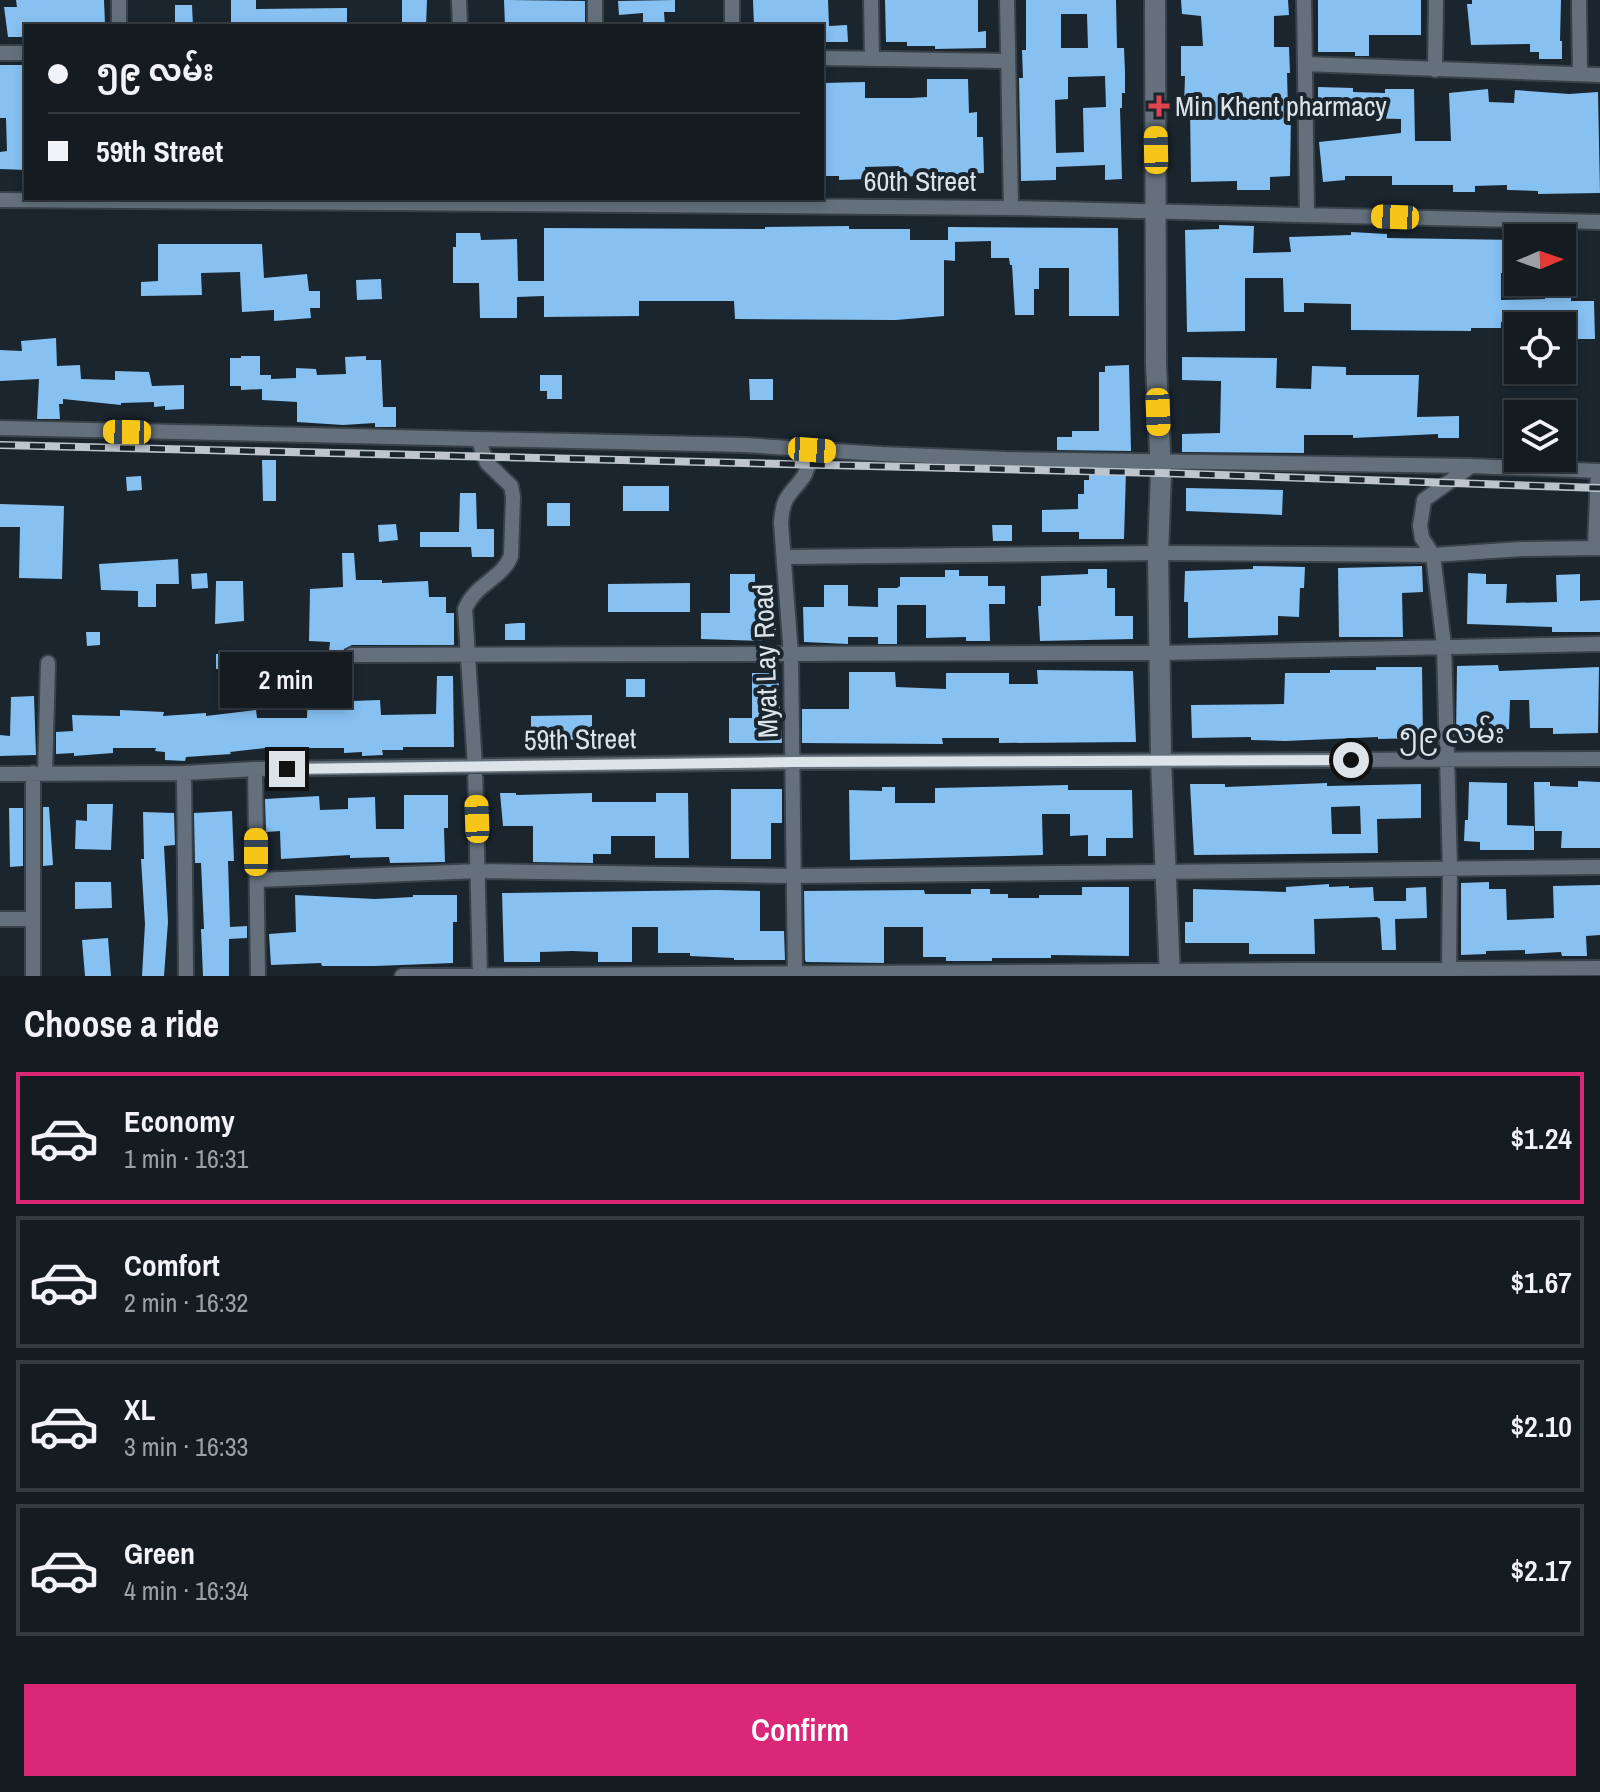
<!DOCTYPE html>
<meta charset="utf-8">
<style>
body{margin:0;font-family:"Archivo Narrow","Noto Sans Myanmar",sans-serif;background:#21292f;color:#f1f3f6;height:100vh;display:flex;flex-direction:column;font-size:30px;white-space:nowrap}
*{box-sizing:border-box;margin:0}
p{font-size:26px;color:#9da1a5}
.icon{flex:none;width:44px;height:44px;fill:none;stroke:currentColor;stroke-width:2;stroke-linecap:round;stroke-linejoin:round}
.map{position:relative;height:976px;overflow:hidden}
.drawer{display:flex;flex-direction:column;background:#141c22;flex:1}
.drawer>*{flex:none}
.top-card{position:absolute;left:24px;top:24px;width:800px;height:176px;border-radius:0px;box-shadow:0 4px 12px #0003,0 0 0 2px #333a40;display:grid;align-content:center;height:176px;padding:0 24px;background:#141c22}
.needle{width:52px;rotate:88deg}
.buttons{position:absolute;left:1504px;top:224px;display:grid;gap:16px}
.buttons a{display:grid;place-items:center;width:72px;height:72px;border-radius:0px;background:#141c22;box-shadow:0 4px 12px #0003,0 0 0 2px #333a40;font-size:40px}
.end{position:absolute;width:36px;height:36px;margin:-18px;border:10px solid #dce3e9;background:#111;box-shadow:0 0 0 4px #111}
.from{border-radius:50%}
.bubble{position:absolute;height:56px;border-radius:0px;background:#141c22;box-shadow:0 4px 12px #0003,0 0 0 2px #333a40;font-size:26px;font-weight:600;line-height:56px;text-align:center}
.car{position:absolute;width:24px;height:48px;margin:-24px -12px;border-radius:10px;box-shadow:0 0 6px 2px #0007;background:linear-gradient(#f5c518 24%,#345 0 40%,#f5c518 0 76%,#345 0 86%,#f5c518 0)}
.top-card b{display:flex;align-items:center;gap:28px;height:76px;font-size:30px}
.top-card b+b{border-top:2px solid #333a40}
.top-card i{width:20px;height:20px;background:#f1f3f6}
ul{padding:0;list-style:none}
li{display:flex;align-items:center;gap:24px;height:132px;margin:0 16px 12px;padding:0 8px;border:4px solid #333a40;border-radius:0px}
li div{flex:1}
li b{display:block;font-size:30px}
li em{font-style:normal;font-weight:600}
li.active{border-color:#db2777}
li>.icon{width:72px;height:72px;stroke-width:1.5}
h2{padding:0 24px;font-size:36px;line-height:96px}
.cta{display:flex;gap:16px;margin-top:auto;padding:16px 24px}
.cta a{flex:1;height:92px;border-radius:0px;background:#db2777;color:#fff;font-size:32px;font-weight:600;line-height:92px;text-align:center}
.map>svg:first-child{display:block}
.building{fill:#86c1f2;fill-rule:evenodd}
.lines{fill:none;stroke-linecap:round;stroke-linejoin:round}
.street-casing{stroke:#394149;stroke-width:18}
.secondary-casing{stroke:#394149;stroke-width:24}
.street{stroke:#64717c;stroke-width:14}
.secondary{stroke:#64717c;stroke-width:20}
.rail-casing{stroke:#bec5cc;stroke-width:8}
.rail{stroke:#1a252e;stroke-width:5;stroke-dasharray:15;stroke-linecap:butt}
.route{stroke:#dce3e9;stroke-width:10}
.health-dot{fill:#e0444e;stroke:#1a252e;stroke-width:3}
.labels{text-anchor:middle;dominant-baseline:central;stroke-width:8;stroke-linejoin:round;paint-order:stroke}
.poi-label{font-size:28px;fill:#dce3e9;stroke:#1a252e;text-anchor:start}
.street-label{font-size:28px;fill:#dce3e9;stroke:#1a252e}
</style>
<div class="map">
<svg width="1600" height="976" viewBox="0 0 1600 976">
<rect width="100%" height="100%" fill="#1a252e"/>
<path class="building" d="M 16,0 L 104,0 L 105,24 L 26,26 L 26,37 L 8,37 L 4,7 L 17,7 Z
M 231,0 L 256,0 L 256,9 L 347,8 L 347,26 L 231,26 Z
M 402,0 L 427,0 L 426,26 L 402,26 Z
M 504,0 L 585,1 L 585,26 L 505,26 Z
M 675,0 L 675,12 L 664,12 L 665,26 L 643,26 L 643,13 L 619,15 L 618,1 Z
M 753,0 L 828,0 L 829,26 L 847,25 L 848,42 L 822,42 L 822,26 L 826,26 L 754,26 Z
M 885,0 L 978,0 L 978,32 L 986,31 L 986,48 L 935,49 L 935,46 L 907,46 L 907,42 L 886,42 Z
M 1026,0 L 1116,0 L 1117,48 L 1124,48 L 1125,72 L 1125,93 L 1122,93 L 1122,108 L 1120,108 L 1122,179 L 1105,180 L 1105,165 L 1056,167 L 1056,180 L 1021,181 L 1019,78 L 1023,78 L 1022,50 L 1026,50 ZM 1061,14 L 1087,14 L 1088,48 L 1061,48 ZM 1105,76 L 1106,107 L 1083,108 L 1084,152 L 1056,153 L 1055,100 L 1068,99 L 1068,77 Z
M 1181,0 L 1288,0 L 1289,15 L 1274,16 L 1274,47 L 1289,47 L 1290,73 L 1287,73 L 1288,110 L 1291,110 L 1290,176 L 1270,177 L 1270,190 L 1237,190 L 1237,181 L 1191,182 L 1190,107 L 1184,107 L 1185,76 L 1181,76 L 1181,46 L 1203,46 L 1201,16 L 1182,14 Z
M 1318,0 L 1421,0 L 1421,35 L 1369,35 L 1369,56 L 1355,56 L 1355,52 L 1318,52 Z
M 1472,0 L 1561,0 L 1560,41 L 1562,41 L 1562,59 L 1539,59 L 1539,52 L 1530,52 L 1530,44 L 1471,45 L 1467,4 L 1472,4 Z
M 175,5 L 192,5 L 193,26 L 175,26 Z
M 0,65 L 26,65 L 26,170 L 0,169 L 0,152 L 7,151 L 6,118 L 0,118 Z
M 927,79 L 968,79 L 969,113 L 977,112 L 977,137 L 983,137 L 984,173 L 899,177 L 899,166 L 865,167 L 866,179 L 839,180 L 839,176 L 822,176 L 822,83 L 865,82 L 865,98 L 911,98 L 927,97 Z
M 1318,87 L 1353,88 L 1353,92 L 1385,93 L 1385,89 L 1414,89 L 1415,141 L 1451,141 L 1449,93 L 1488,89 L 1489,102 L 1514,103 L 1515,90 L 1569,94 L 1598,92 L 1600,193 L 1538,194 L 1538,191 L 1507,190 L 1507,185 L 1475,186 L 1475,192 L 1453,192 L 1453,185 L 1392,185 L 1392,176 L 1345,176 L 1345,180 L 1323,182 L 1319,142 L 1401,133 L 1401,119 L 1318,117 Z
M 1219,225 L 1254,226 L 1253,253 L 1291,252 L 1289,237 L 1351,235 L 1351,232 L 1387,234 L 1387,238 L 1518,240 L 1518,273 L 1501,273 L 1501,300 L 1545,299 L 1545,285 L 1571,286 L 1571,301 L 1594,301 L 1595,339 L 1571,339 L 1571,332 L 1562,331 L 1562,326 L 1554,326 L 1554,322 L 1501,322 L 1501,328 L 1471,328 L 1471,331 L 1351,330 L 1351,304 L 1304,303 L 1304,312 L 1284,312 L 1283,278 L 1245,278 L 1245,331 L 1187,332 L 1185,230 L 1219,229 Z
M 849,226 L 849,229 L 910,229 L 910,240 L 948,240 L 948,227 L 1118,228 L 1119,316 L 1069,316 L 1069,268 L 1039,268 L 1039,289 L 1034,289 L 1034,315 L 1015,315 L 1012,265 L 1010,265 L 1009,258 L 991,258 L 991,241 L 955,242 L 955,261 L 944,260 L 944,316 L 896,320 L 735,319 L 734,301 L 639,301 L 639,316 L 544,317 L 544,296 L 517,297 L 517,318 L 480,318 L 479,283 L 453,283 L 453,247 L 456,247 L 456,233 L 480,233 L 481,240 L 517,239 L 518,281 L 544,281 L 544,228 L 765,229 L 765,227 Z
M 158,244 L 262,244 L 264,278 L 307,274 L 309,291 L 320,291 L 320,308 L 310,308 L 311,318 L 274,321 L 274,310 L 242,312 L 240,272 L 201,273 L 202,295 L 141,296 L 141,282 L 158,281 Z
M 381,279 L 382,299 L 357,300 L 356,280 Z
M 56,338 L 57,366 L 80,365 L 81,379 L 115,380 L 115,371 L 149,372 L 152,386 L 184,385 L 184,409 L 165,410 L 165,406 L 154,407 L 154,402 L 121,403 L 121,405 L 63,399 L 63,404 L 59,404 L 60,419 L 37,419 L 39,379 L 0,381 L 0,350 L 22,351 L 21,341 Z
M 241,356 L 260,356 L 260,375 L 271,375 L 271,379 L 296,378 L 296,368 L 316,369 L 317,375 L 346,374 L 345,357 L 366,356 L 366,360 L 381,360 L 383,407 L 396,407 L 396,427 L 375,427 L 375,423 L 343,425 L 297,422 L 297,402 L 262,400 L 262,389 L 241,390 L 241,386 L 230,386 L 230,358 L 241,358 Z
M 1182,357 L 1277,358 L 1276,388 L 1311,389 L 1312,366 L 1346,367 L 1346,375 L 1419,375 L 1417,417 L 1459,416 L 1459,438 L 1438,438 L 1438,434 L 1353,438 L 1353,435 L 1304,435 L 1304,453 L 1182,452 L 1182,434 L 1220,433 L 1221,385 L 1221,381 L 1182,380 Z
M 1129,365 L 1131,451 L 1057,450 L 1057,437 L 1072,437 L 1072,431 L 1099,431 L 1099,372 L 1105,372 L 1105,366 Z
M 540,375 L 562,375 L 562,399 L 547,399 L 547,391 L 540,391 Z
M 749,379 L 773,379 L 773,400 L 750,400 Z
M 262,460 L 276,460 L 276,501 L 263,501 Z
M 1089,470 L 1126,471 L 1124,539 L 1079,539 L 1079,532 L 1042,532 L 1042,510 L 1078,509 L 1078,494 L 1084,494 L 1084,480 L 1089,480 Z
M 141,476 L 142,490 L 127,491 L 126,477 Z
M 623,486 L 669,486 L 669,511 L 623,511 Z
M 1186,488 L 1283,490 L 1282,515 L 1186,511 Z
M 460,493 L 476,493 L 477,529 L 494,529 L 494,557 L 472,557 L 471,547 L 420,547 L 420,532 L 459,532 Z
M 547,503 L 570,503 L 570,526 L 547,526 Z
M 0,504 L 64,506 L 62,579 L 19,578 L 20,527 L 0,527 Z
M 396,524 L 398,540 L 379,542 L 378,525 Z
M 992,525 L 1012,525 L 1012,541 L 993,541 Z
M 342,553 L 354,553 L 356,580 L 382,580 L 382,583 L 428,581 L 429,597 L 446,597 L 446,613 L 454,613 L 454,645 L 352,645 L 344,649 L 342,656 L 346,663 L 351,665 L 353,701 L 380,700 L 381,715 L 436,714 L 437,676 L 453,676 L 454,747 L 403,747 L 403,750 L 382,750 L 383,755 L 362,756 L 362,752 L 344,753 L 344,748 L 266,748 L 230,752 L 231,754 L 186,757 L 185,761 L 165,760 L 165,752 L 155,751 L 156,748 L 113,748 L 113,753 L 74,756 L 74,753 L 56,754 L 56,732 L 73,731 L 72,715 L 120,716 L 120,710 L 164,712 L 163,716 L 206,713 L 206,716 L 256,710 L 257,718 L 307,718 L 308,687 L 325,686 L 330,642 L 309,641 L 310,589 L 343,587 Z
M 178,559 L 179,584 L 156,584 L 156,607 L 138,607 L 138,591 L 101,590 L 99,564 Z
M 1253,566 L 1305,567 L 1304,588 L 1300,588 L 1299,617 L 1278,616 L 1278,635 L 1188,638 L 1188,602 L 1184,602 L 1185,571 L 1253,569 Z
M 1422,566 L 1423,592 L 1402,593 L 1403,637 L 1339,637 L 1338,568 Z
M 1088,569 L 1107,569 L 1107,588 L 1115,588 L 1115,616 L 1133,616 L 1133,639 L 1040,641 L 1038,606 L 1041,606 L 1041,576 L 1088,574 Z
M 945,570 L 959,570 L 959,576 L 988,576 L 988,586 L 1005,586 L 1005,604 L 989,604 L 990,641 L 966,641 L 966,637 L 926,638 L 926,605 L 897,605 L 897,644 L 878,644 L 878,637 L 848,637 L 848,644 L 804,642 L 803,607 L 824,607 L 824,585 L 848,585 L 848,606 L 878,607 L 878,588 L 897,588 L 900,586 L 900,577 L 945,577 Z
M 207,573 L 208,588 L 192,589 L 191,574 Z
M 1468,573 L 1486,574 L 1486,584 L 1507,584 L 1506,603 L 1557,602 L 1556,575 L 1580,574 L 1580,601 L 1600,600 L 1600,632 L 1552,632 L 1552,627 L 1467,624 Z
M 730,574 L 755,574 L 755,594 L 775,594 L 776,636 L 762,636 L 762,641 L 701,639 L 701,613 L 730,613 Z
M 216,581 L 243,581 L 244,621 L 215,624 Z
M 690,583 L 690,612 L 608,612 L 608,584 Z
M 519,623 L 525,623 L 525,640 L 505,640 L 505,624 Z
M 86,632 L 100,632 L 100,645 L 87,646 Z
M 234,653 L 235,668 L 216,669 L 216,654 Z
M 1498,665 L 1499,671 L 1599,667 L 1598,733 L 1553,734 L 1553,728 L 1530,728 L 1529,700 L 1510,700 L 1509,729 L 1499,730 L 1499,735 L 1456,736 L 1457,666 Z
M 1376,667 L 1422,667 L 1423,738 L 1378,739 L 1378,737 L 1285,741 L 1251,740 L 1251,737 L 1192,738 L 1191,705 L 1284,704 L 1285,673 L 1330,673 L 1330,670 L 1376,670 Z
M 1037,670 L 1133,671 L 1136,742 L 999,743 L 999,738 L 942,738 L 943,744 L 802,743 L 802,709 L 849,709 L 849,672 L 895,672 L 896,687 L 946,689 L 946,673 L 1009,673 L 1009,684 L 1038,684 Z
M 752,673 L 778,673 L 782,743 L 729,743 L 729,718 L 752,718 Z
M 626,679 L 645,679 L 645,697 L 626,697 Z
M 34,696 L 36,755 L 0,756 L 0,735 L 10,736 L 11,697 Z
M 592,715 L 592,739 L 531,741 L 531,716 Z
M 1578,781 L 1600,782 L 1600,848 L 1561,848 L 1562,831 L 1535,831 L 1534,782 L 1550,782 L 1550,786 L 1578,787 Z
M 1469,782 L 1507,783 L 1507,825 L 1534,826 L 1534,850 L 1480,850 L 1480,842 L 1464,841 L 1465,820 L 1468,820 Z
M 1327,783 L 1327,786 L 1421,784 L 1421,818 L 1377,819 L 1378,853 L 1194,855 L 1190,784 L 1225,784 L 1225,787 ZM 1360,806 L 1361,834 L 1332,834 L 1331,807 Z
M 1068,785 L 1068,790 L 1132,790 L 1133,838 L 1106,838 L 1106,856 L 1088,856 L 1088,835 L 1070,836 L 1070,814 L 1042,814 L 1043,855 L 850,860 L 849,790 L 882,791 L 882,787 L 895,787 L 895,803 L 935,803 L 935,788 Z
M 731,789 L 782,789 L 782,823 L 771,823 L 771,859 L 731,859 Z
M 500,793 L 516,793 L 516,795 L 592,793 L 592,802 L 656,802 L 656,793 L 688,793 L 689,858 L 655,858 L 655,836 L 611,836 L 611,854 L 593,854 L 593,863 L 533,862 L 533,826 L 503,826 Z
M 404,795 L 448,795 L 448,828 L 444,828 L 445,862 L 390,863 L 389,857 L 350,858 L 350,855 L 281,859 L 280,831 L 266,832 L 265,799 L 319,796 L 320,810 L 348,809 L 348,798 L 375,797 L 376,829 L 404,829 Z
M 87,804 L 113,804 L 111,850 L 75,849 L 76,820 L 87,821 Z
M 43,807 L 49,807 L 53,865 L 43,866 Z
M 9,808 L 23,808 L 23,866 L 10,867 Z
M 232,811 L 234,861 L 228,861 L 230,927 L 247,926 L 247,938 L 229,939 L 229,976 L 203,976 L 201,929 L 204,929 L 201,863 L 195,863 L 194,813 Z
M 143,812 L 174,813 L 175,845 L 164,846 L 168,922 L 164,976 L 142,976 L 145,924 L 141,859 L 144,859 Z
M 75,882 L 111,882 L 112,908 L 75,909 Z
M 1489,882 L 1489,889 L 1506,889 L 1507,920 L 1554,918 L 1553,886 L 1600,885 L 1600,935 L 1586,936 L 1587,956 L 1562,956 L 1561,952 L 1525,954 L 1525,950 L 1486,951 L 1486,954 L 1461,955 L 1461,883 Z
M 1329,884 L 1329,887 L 1349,886 L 1349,888 L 1373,887 L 1374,901 L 1406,901 L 1406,888 L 1426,887 L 1427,918 L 1395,919 L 1396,950 L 1382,950 L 1380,919 L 1377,917 L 1314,919 L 1315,954 L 1249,954 L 1249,943 L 1185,943 L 1185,922 L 1193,922 L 1193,889 L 1286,892 L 1286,887 Z
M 1082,887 L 1129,887 L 1129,956 L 1051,955 L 1051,958 L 992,958 L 992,961 L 946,961 L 946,957 L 923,957 L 923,927 L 884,927 L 884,963 L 806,962 L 805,960 L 804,891 L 924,890 L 925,894 L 971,894 L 971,889 L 990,889 L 990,894 L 1008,894 L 1008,898 L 1039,898 L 1039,895 L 1082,895 Z
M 716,890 L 760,891 L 760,931 L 784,931 L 785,960 L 734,960 L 734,958 L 690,956 L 690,953 L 658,953 L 658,927 L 632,927 L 632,962 L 598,962 L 598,952 L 572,951 L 540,952 L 540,962 L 504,962 L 502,893 Z
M 295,895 L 375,899 L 413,897 L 413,895 L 457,895 L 457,922 L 453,922 L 453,963 L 375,966 L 322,966 L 321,963 L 271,965 L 269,934 L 296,932 Z
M 108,938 L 111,976 L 85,976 L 82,940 Z"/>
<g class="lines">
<defs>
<path id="street" d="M 119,0 L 119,26
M 459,0 L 460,26
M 871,0 L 872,58
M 1007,0 L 1011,208
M 1304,0 L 1307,215
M 1579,0 L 1580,74
M 595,26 L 595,0
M 732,26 L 732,0
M 0,53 L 26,53
M 822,58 L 1008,61
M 1305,64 L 1600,75
M 1435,70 L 1436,0
M 0,200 L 1011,208 L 1600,222
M 0,428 L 744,445 L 881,454 L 1006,459 L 1471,466 L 1600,471
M 478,439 L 487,463 L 511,486 L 513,497 L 511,556 C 503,578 475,584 465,609 L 475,767 L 480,976
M 1595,548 L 1598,471
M 786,557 L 1158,553 L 1433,555 L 1521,549 L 1600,548
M 352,655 L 1159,653 L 1600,644
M 255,769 L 258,976
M 45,773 L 48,663
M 184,773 L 186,976
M 0,774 L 184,773 L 255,769 L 795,762 L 1600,759
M 257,880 L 479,871 L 794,876 L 1600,867
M 0,919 L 32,919
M 33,976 L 33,773
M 402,976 L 1600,968
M 795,976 L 791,655 L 781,523 C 783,494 790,496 804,476 C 808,469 810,457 812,450
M 1449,976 L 1450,868 L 1444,646 L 1433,555 L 1422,538 L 1420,526 L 1424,500 L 1471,466"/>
<path id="secondary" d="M 1155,0 L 1156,364 L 1161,473 L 1158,553 L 1161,760 L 1170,976"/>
</defs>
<use href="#street" class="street-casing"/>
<use href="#secondary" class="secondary-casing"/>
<use href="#street" class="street"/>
<use href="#secondary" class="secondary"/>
<defs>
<path id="rail" d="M 0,445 L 1161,473 L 1600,488"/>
</defs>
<use href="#rail" class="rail-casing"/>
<use href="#rail" class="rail"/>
</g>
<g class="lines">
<path class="route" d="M 287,769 L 795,762 L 1351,760"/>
</g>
<path class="health-dot" d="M1155 94h8v8h8v8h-8v8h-8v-8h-8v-8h8z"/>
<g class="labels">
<g class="poi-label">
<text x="1175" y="106">Min Khent pharmacy</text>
</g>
<g class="street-label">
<text x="920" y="181">60th Street</text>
<text transform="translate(765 661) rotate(-92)">Myat Lay Road</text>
<text x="1452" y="733">၅၉ လမ်း</text>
<text transform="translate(580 739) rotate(-1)">59th Street</text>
</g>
</g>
</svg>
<div class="buttons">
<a><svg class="needle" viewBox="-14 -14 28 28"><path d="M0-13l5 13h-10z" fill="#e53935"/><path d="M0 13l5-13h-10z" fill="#9da1a5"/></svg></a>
<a><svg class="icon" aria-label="locate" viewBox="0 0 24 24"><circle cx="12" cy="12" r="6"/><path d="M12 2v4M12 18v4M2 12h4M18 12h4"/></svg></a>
<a><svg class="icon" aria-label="layers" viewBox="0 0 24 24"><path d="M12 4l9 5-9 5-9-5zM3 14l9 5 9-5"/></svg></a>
</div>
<i class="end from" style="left:1351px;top:760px"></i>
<i class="end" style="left:287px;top:769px"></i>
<div class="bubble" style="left:220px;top:652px;width:132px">2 min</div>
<i class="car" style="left:1156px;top:150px;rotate:359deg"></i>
<i class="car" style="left:1395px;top:217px;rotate:272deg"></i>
<i class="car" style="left:1158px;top:412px;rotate:178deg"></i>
<i class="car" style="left:127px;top:432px;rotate:271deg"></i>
<i class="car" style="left:812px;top:450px;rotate:94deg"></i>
<i class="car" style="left:477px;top:819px;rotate:358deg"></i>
<i class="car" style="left:256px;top:852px;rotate:0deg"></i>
<div class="top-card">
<b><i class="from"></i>၅၉ လမ်း</b>
<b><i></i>59th Street</b>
</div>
</div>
<section class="drawer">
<h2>Choose a ride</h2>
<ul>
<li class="active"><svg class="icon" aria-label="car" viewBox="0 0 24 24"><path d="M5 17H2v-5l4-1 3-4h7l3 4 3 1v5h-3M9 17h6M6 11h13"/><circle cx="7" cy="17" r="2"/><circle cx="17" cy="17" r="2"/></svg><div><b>Economy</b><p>1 min · 16:31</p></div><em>$1.24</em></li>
<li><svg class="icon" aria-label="car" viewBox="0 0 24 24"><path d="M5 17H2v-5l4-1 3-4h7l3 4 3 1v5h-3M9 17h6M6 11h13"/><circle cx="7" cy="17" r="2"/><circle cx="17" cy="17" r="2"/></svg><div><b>Comfort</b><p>2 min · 16:32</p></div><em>$1.67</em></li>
<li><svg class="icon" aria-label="car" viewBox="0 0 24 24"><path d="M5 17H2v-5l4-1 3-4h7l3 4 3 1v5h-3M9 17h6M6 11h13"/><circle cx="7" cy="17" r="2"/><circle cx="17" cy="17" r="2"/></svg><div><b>XL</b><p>3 min · 16:33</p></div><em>$2.10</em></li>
<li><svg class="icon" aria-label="car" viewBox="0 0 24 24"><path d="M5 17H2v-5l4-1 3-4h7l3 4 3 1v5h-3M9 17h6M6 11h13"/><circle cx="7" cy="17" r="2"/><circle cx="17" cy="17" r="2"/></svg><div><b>Green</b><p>4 min · 16:34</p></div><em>$2.17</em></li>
</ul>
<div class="cta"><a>Confirm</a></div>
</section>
